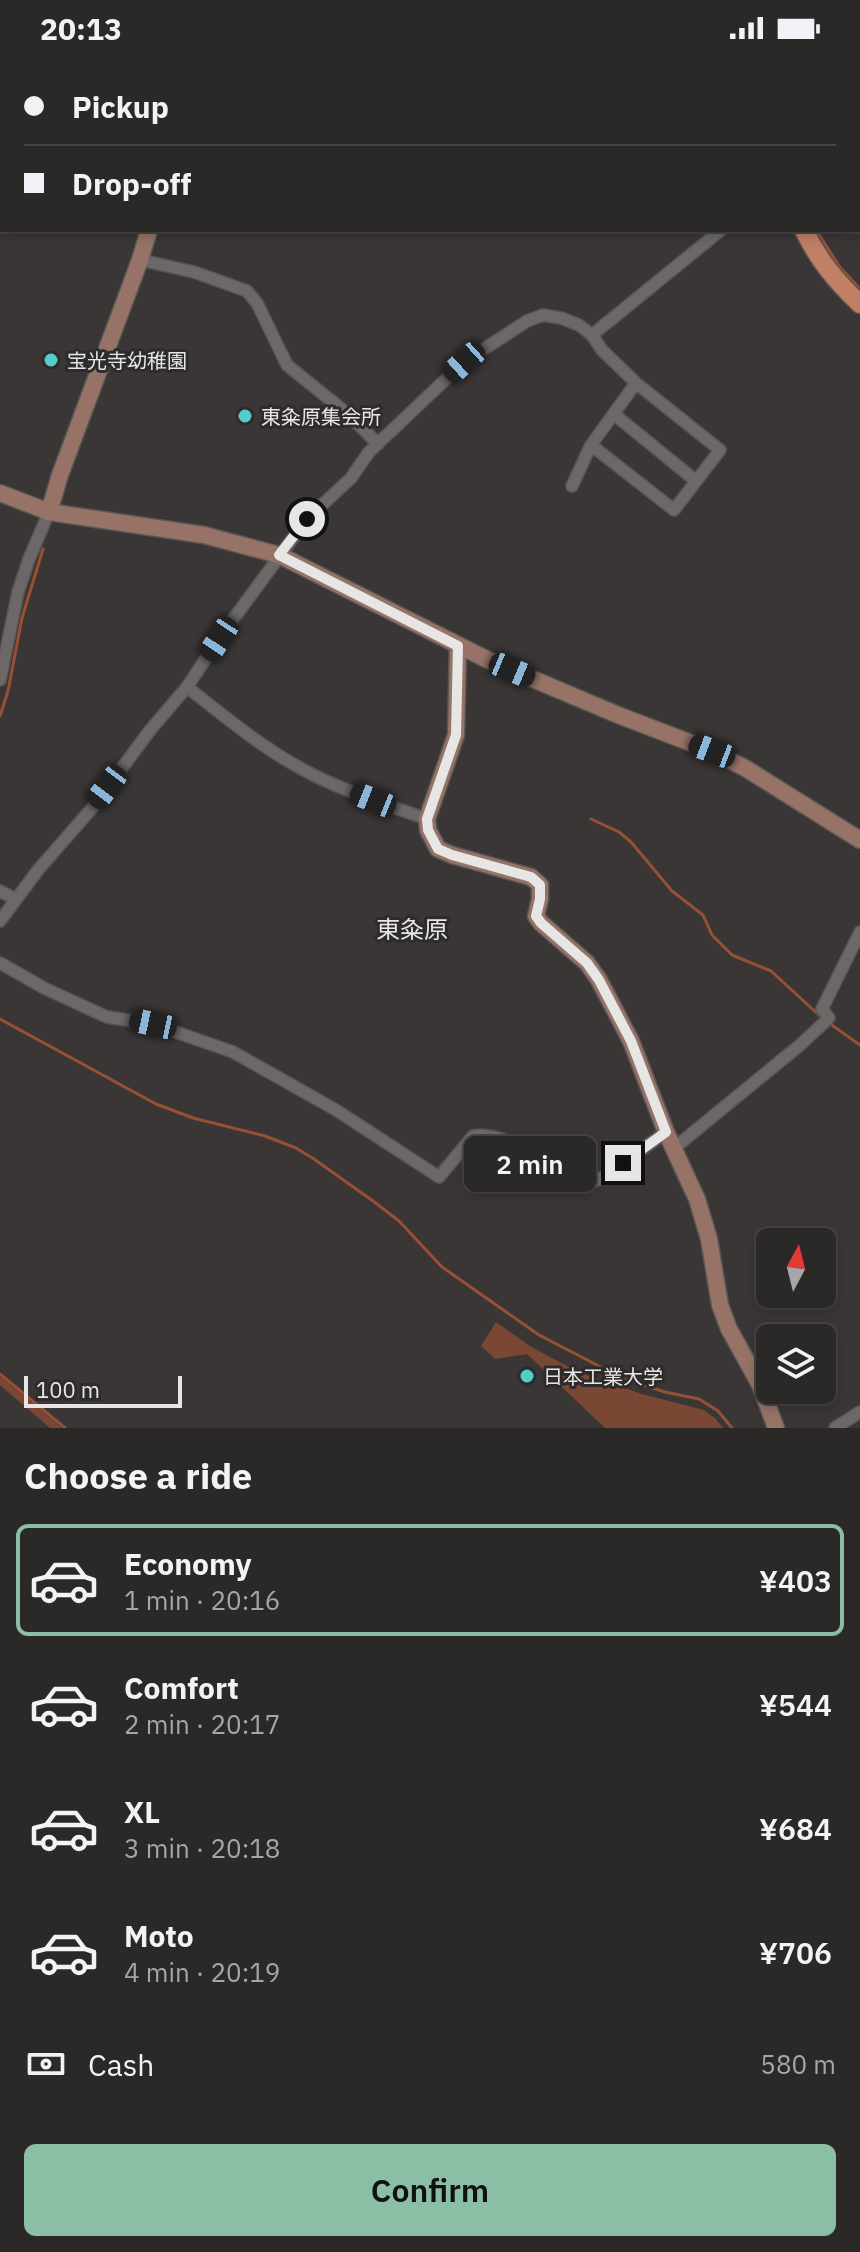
<!DOCTYPE html>
<meta charset="utf-8">
<style>
body{margin:0;font-family:"IBM Plex Sans","Noto Sans JP",sans-serif;background:#373434;color:#f1f3f6;height:100vh;display:flex;flex-direction:column;font-size:30px;white-space:nowrap}
*{box-sizing:border-box;margin:0}
p{font-size:26px;color:#a6a6a8}
.icon{flex:none;width:44px;height:44px;fill:none;stroke:currentColor;stroke-width:2;stroke-linecap:round;stroke-linejoin:round}
.map{position:relative;height:1372px;overflow:hidden}
.side{display:flex;flex-direction:column;background:#2b2828;flex:1}
.side>*{flex:none}
.banner{position:absolute;left:0px;top:0px;width:860px;height:176px;box-shadow:0 4px 12px #0003,0 0 0 2px #474445;display:grid;align-content:center;height:176px;padding:0 24px;background:#2b2828}
.needle{width:52px;rotate:7deg}
.tools{position:absolute;left:756px;top:1172px;display:grid;gap:16px}
.tools a{display:grid;place-items:center;width:80px;height:80px;border-radius:12px;background:#2b2828;box-shadow:0 4px 12px #0003,0 0 0 2px #474445;font-size:40px}
.scale{position:absolute;left:24px;bottom:20px;width:158px;box-sizing:border-box;padding-left:8px;border:4px solid #e8e6e5;border-top:0;font-size:22px;line-height:28px;white-space:nowrap;color:#e8e6e5;-webkit-text-stroke:6px #2e2c2b;paint-order:stroke}
.end{position:absolute;width:36px;height:36px;margin:-18px;border:10px solid #e8e6e5;background:#111;box-shadow:0 0 0 4px #111}
.from{border-radius:50%}
.bubble{position:absolute;height:56px;border-radius:12px;background:#2b2828;box-shadow:0 4px 12px #0003,0 0 0 2px #474445;font-size:26px;font-weight:600;line-height:56px;text-align:center}
.car{position:absolute;width:24px;height:48px;margin:-24px -12px;border-radius:10px;box-shadow:0 0 6px 2px #0007;background:linear-gradient(#222 24%,#8ab4d8 0 40%,#222 0 76%,#8ab4d8 0 86%,#222 0)}
.banner b{display:flex;align-items:center;gap:28px;height:76px;font-size:30px}
.banner b+b{border-top:2px solid #474445}
.banner i{width:20px;height:20px;background:#f1f3f6}
ul{padding:0;list-style:none}
li{display:flex;align-items:center;gap:24px;height:112px;margin:0 16px 12px;padding:0 8px;border:4px solid transparent;border-radius:12px}
li div{flex:1}
li b{display:block;font-size:30px}
li em{font-style:normal;font-weight:600}
li.current{border-color:#8abfa5}
li>.icon{width:72px;height:72px;stroke-width:1.5}
h2{padding:0 24px;font-size:36px;line-height:96px}
.pay{display:flex;align-items:center;gap:20px;height:88px;padding:0 24px;font-size:30px}
.pay p{margin-inline-start:auto}
.cta{display:flex;gap:16px;margin-top:auto;padding:16px 24px}
.cta a{flex:1;height:92px;border-radius:12px;background:#8abfa5;color:#111;font-size:32px;font-weight:600;line-height:92px;text-align:center}
.status{display:flex;justify-content:space-between;align-items:center;height:56px;padding:0 40px;background:#2b2828;direction:ltr}
.status svg{height:22px;fill:currentColor}
.map>svg:first-child{display:block}
.grass{fill:#794734}
.lines{fill:none;stroke-linecap:round;stroke-linejoin:round}
.stream{stroke:#975034;stroke-width:3}
.street-casing{stroke:#585554;stroke-width:14}
.secondary-casing{stroke:#585554;stroke-width:19}
.primary-casing{stroke:#585554;stroke-width:21}
.street{stroke:#6b6867;stroke-width:11}
.secondary{stroke:#967366;stroke-width:16}
.primary{stroke:#c17f65;stroke-width:18}
.route{stroke:#e8e6e5;stroke-width:10}
.poi-dot{fill:#53cdcb;stroke:#2e2c2b;stroke-width:3}
.labels{text-anchor:middle;dominant-baseline:central;stroke-width:6;stroke-linejoin:round;paint-order:stroke}
.poi-label{font-size:20px;fill:#e8e6e5;stroke:#2e2c2b;text-anchor:start}
.quarter-label{font-size:24px;fill:#e8e6e5;stroke:#2e2c2b}
</style>
<div class="status"><b>20:13</b><svg viewBox="0 0 49 12"><path d="M0 12V9h3v3zM5 12V6h3v6zM10 12V3h3v9zM15 12V0h3v12zM26 1h20v11H26zM47 4h2v5h-2z"/></svg></div>
<div class="map">
<svg width="860" height="1372" viewBox="0 0 860 1372">
<rect width="100%" height="100%" fill="#393635"/>
<path class="grass" d="M 496,1266 L 530,1290 L 578,1316 L 642,1338 L 704,1354 L 716,1363 L 723,1372 L 605,1372 L 527,1298 L 495,1303 L 481,1290 Z
M 0,1320 L 62,1372 L 50,1372 L 0,1329 Z"/>
<g class="lines">
<path class="stream" d="M 114,0 L 118,2
M 496,0 L 499,2
M 815,176 L 820,180 L 839,210 L 860,233
M 0,660 L 8,635 L 22,562 L 43,493
M 591,763 L 619,776 L 631,786 L 672,835 L 703,859 L 712,879 L 732,899 L 771,915 L 820,960
M 0,963 L 156,1048 L 193,1062 L 265,1080 L 296,1092 L 314,1103 L 373,1145 L 399,1165 L 442,1211 L 539,1279 L 622,1322 L 665,1336 L 699,1343 L 718,1355 L 732,1372
M 829,967 L 860,989
M 0,1318 L 65,1372"/>
<defs>
<path id="street" d="M 0,62 L 2,62
M 858,156 L 860,155
M 140,204 L 194,216 L 247,235 L 257,247 L 287,309 L 349,359 L 378,388
M 615,359 L 696,425
M 591,389 L 674,454 L 720,394 L 636,327
M 572,430 L 591,389 L 636,327 L 602,294 L 592,279
M 0,624 L 18,536 L 29,503 L 49,456
M 187,631 C 224,660 261,691 302,713 C 342,735 385,748 427,763
M 0,835 L 15,843
M 0,865 L 38,814 L 93,751 L 151,673 L 187,631 L 220,581 L 307,463 L 351,422 L 369,396 L 464,306 L 527,265 L 543,259 L 561,262 L 579,269 L 592,279 L 721,174
M 0,907 L 44,932 L 107,961 L 153,968 L 233,996 L 336,1054 L 439,1121 L 473,1080 C 502,1073 554,1110 581,1123 L 595,1125 L 605,1120 L 666,1076
M 673,1093 L 800,989 L 829,962 L 822,953 L 860,876
M 835,1372 L 860,1356"/>
<path id="secondary" d="M 630,0 L 632,2
M 198,2 L 199,0
M 0,437 L 49,456 L 204,479 L 279,499 L 488,604 L 618,659 L 712,695 L 745,712 L 860,784
M 49,456 L 60,419 L 140,204 L 149,174
M 458,590 L 456,679 L 427,763 L 428,774 L 438,793 L 452,799 L 531,821 L 540,829 L 540,843 L 536,860 L 541,867 L 587,907 L 599,924 L 631,985 L 666,1076 L 697,1143 L 709,1183 L 720,1249 L 729,1273 L 760,1329 L 776,1372"/>
<path id="primary" d="M 802,2 L 803,0
M 804,174 C 818,204 837,226 860,248"/>
</defs>
<use href="#street" class="street-casing"/>
<use href="#secondary" class="secondary-casing"/>
<use href="#primary" class="primary-casing"/>
<use href="#street" class="street"/>
<use href="#secondary" class="secondary"/>
<use href="#primary" class="primary"/>
</g>
<g class="lines">
<path class="route" d="M 307,463 L 279,499 L 458,590 L 456,679 L 427,763 L 428,774 L 438,793 L 452,799 L 531,821 L 540,829 L 540,843 L 536,860 L 541,867 L 587,907 L 599,924 L 631,985 L 666,1076 L 623,1107"/>
</g>
<g class="poi-dot">
<circle cx="51" cy="304" r="8"/>
<circle cx="245" cy="360" r="8"/>
<circle cx="527" cy="1320" r="8"/>
</g>
<g class="labels">
<g class="poi-label">
<text x="67" y="304">宝光寺幼稚園</text>
<text x="261" y="360">東粂原集会所</text>
<text x="543" y="1320">日本工業大学</text>
</g>
<g class="quarter-label">
<text x="412" y="873">東粂原</text>
</g>
</g>
</svg>
<div class="tools">
<a><svg class="needle" viewBox="-14 -14 28 28"><path d="M0-13l5 13h-10z" fill="#e53935"/><path d="M0 13l5-13h-10z" fill="#a6a6a8"/></svg></a>
<a><svg class="icon" aria-label="layers" viewBox="0 0 24 24"><path d="M12 4l9 5-9 5-9-5zM3 14l9 5 9-5"/></svg></a>
</div>
<div class="scale">100 m</div>
<i class="end from" style="left:307px;top:463px"></i>
<i class="end" style="left:623px;top:1107px"></i>
<div class="bubble" style="left:464px;top:1080px;width:132px">2 min</div>
<i class="car" style="left:464px;top:306px;rotate:228deg"></i>
<i class="car" style="left:219px;top:583px;rotate:213deg"></i>
<i class="car" style="left:512px;top:614px;rotate:113deg"></i>
<i class="car" style="left:712px;top:695px;rotate:291deg"></i>
<i class="car" style="left:107px;top:731px;rotate:217deg"></i>
<i class="car" style="left:373px;top:744px;rotate:292deg"></i>
<i class="car" style="left:153px;top:968px;rotate:282deg"></i>
<div class="banner">
<b><i class="from"></i>Pickup</b>
<b><i></i>Drop-off</b>
</div>
</div>
<section class="side">
<h2>Choose a ride</h2>
<ul>
<li class="current"><svg class="icon" aria-label="car" viewBox="0 0 24 24"><path d="M5 17H2v-5l4-1 3-4h7l3 4 3 1v5h-3M9 17h6M6 11h13"/><circle cx="7" cy="17" r="2"/><circle cx="17" cy="17" r="2"/></svg><div><b>Economy</b><p>1 min · 20:16</p></div><em>¥403</em></li>
<li><svg class="icon" aria-label="car" viewBox="0 0 24 24"><path d="M5 17H2v-5l4-1 3-4h7l3 4 3 1v5h-3M9 17h6M6 11h13"/><circle cx="7" cy="17" r="2"/><circle cx="17" cy="17" r="2"/></svg><div><b>Comfort</b><p>2 min · 20:17</p></div><em>¥544</em></li>
<li><svg class="icon" aria-label="car" viewBox="0 0 24 24"><path d="M5 17H2v-5l4-1 3-4h7l3 4 3 1v5h-3M9 17h6M6 11h13"/><circle cx="7" cy="17" r="2"/><circle cx="17" cy="17" r="2"/></svg><div><b>XL</b><p>3 min · 20:18</p></div><em>¥684</em></li>
<li><svg class="icon" aria-label="car" viewBox="0 0 24 24"><path d="M5 17H2v-5l4-1 3-4h7l3 4 3 1v5h-3M9 17h6M6 11h13"/><circle cx="7" cy="17" r="2"/><circle cx="17" cy="17" r="2"/></svg><div><b>Moto</b><p>4 min · 20:19</p></div><em>¥706</em></li>
</ul>
<div class="pay"><svg class="icon" aria-label="cash" viewBox="0 0 24 24"><path d="M3 7h18v10H3z"/><circle cx="12" cy="12" r="2"/></svg>Cash<p>580 m</p></div>
<div class="cta"><a>Confirm</a></div>
</section>
